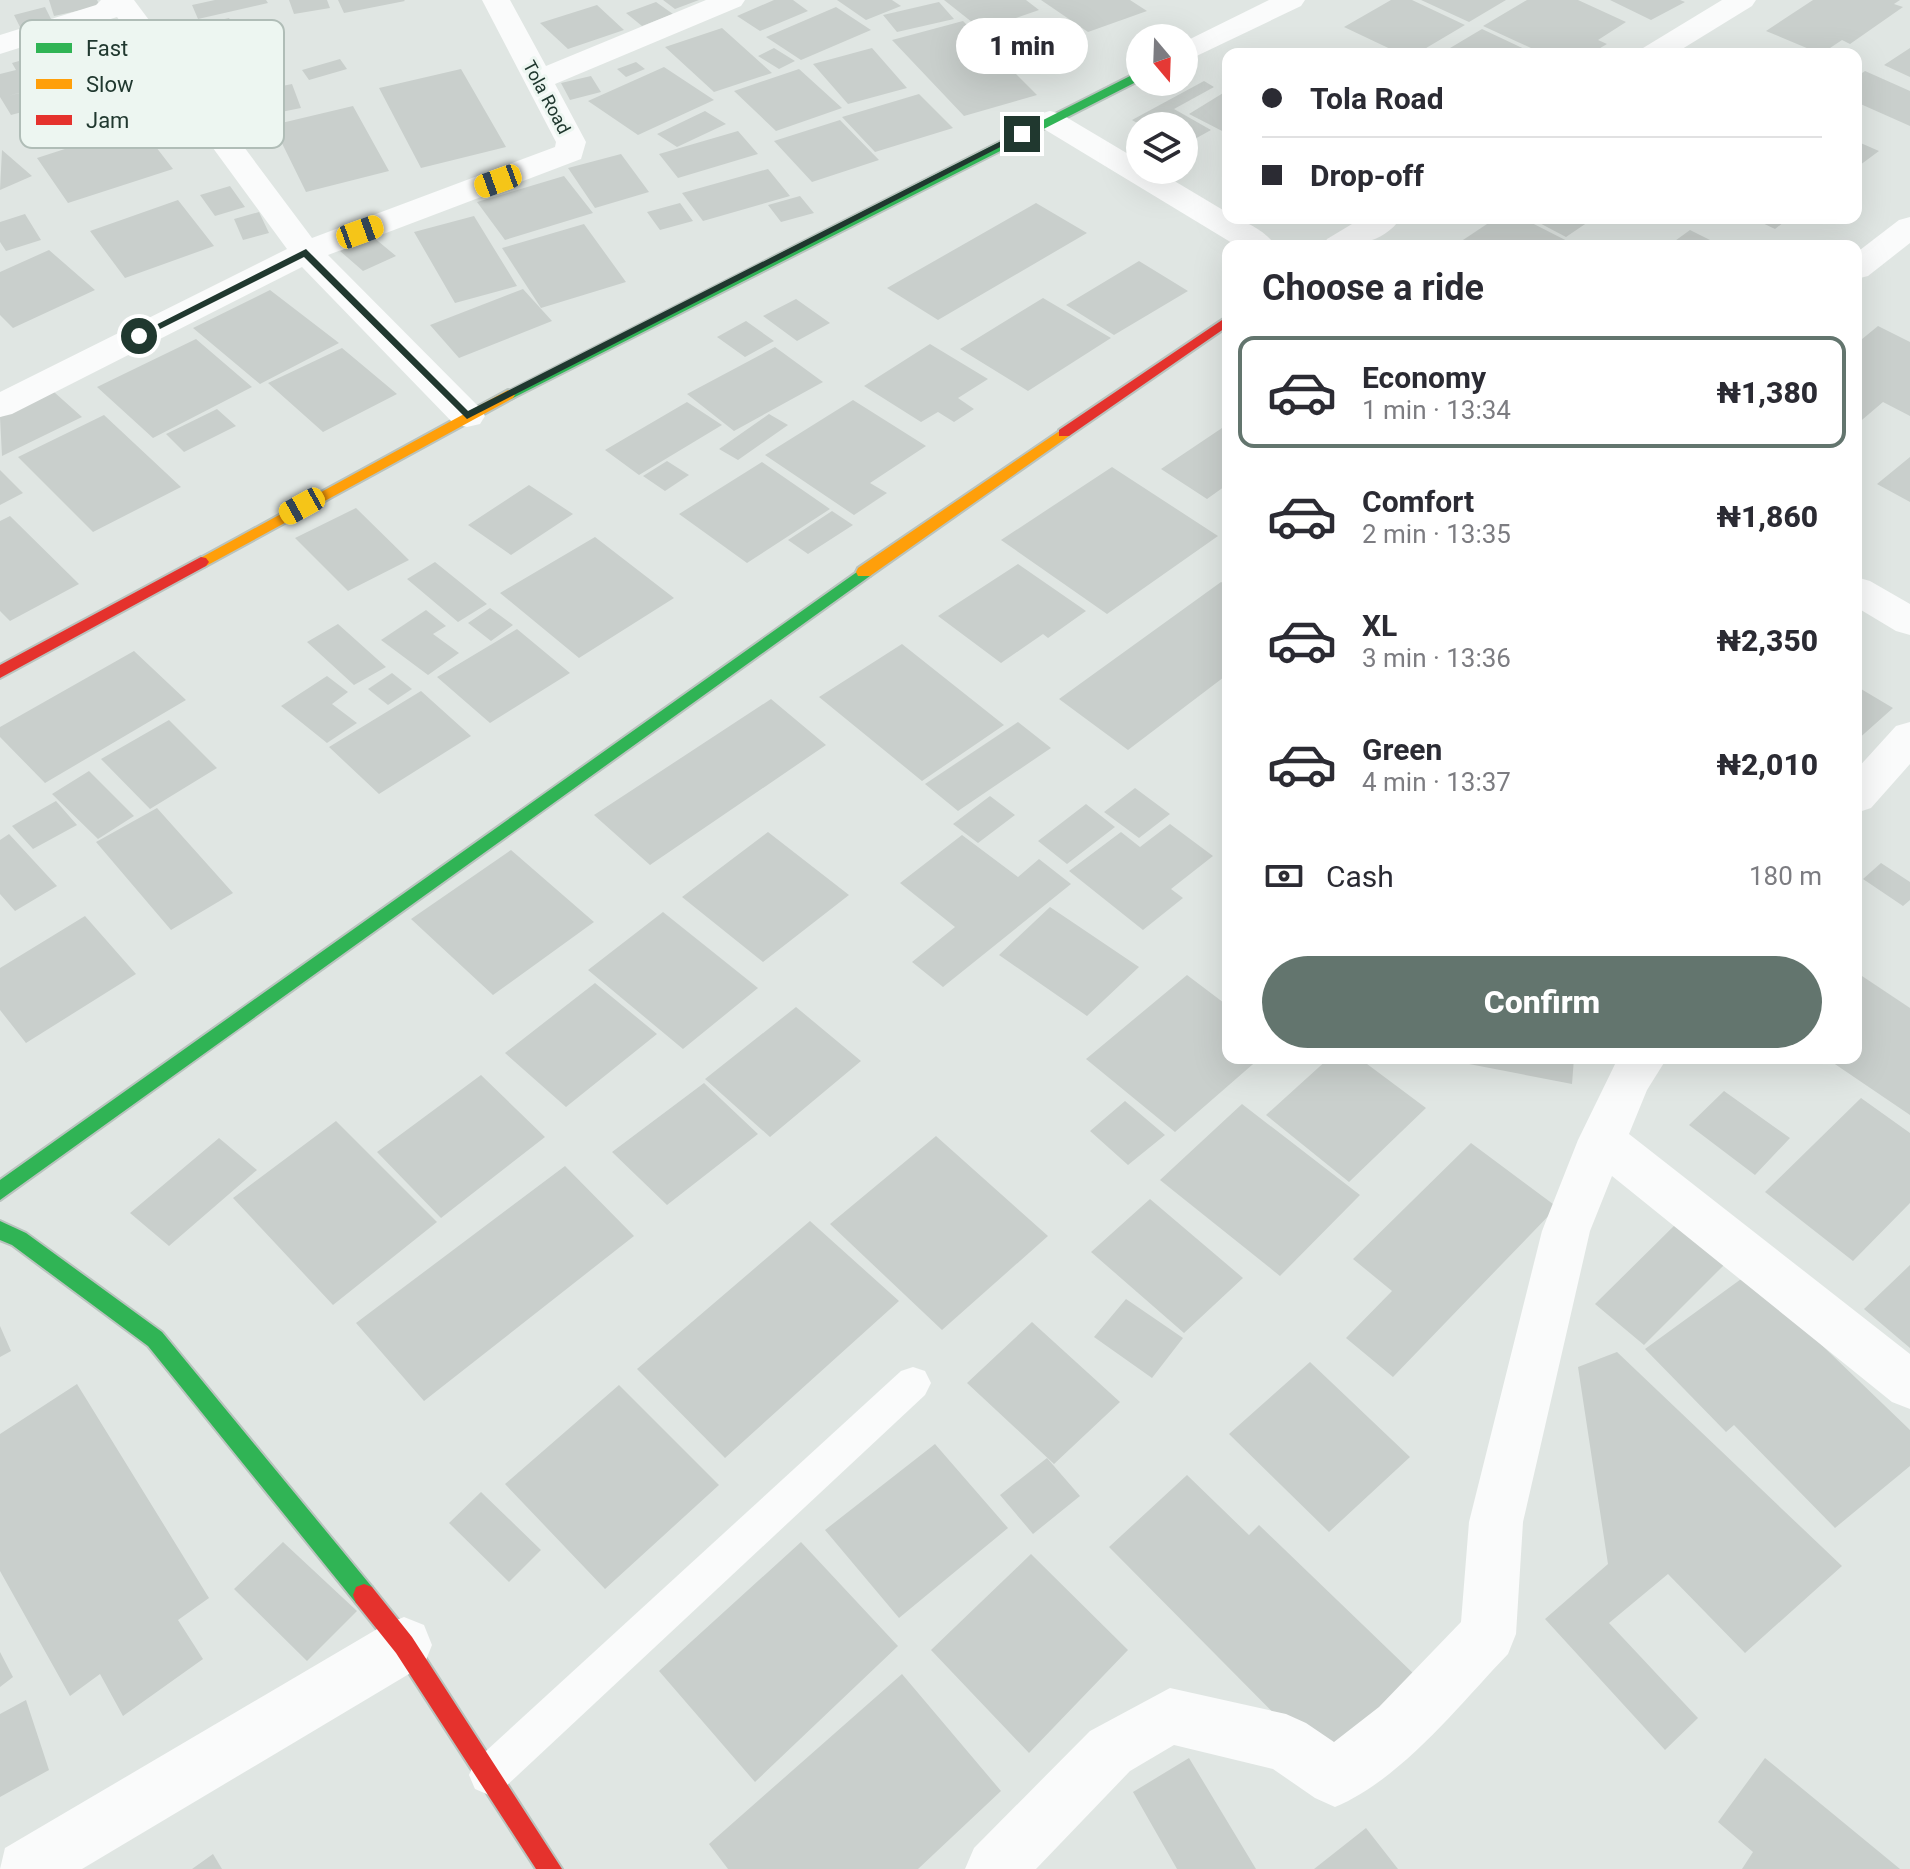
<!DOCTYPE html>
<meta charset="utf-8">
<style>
body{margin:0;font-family:Roboto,sans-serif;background:#f2f2f3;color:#2b2b33;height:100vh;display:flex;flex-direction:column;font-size:30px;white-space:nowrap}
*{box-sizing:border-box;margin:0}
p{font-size:26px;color:#7c7c81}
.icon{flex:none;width:44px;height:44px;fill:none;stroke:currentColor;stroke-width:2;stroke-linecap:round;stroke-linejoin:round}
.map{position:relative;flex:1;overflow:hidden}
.sheet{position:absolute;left:1222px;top:240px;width:640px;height:824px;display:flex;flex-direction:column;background:#fff;border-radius:16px;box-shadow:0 8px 32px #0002}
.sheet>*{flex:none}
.top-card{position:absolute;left:1222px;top:48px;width:640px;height:176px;border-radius:16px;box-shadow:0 8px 32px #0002;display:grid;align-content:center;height:176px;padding:0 40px;background:#fff}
.needle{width:52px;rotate:161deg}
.buttons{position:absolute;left:1126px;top:24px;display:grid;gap:16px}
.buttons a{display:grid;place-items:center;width:72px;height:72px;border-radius:50%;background:#fff;box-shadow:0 8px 32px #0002;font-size:40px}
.end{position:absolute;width:36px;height:36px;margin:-18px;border:10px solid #20382f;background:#fff;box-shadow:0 0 0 4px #fff}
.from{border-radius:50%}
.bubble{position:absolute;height:56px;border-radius:28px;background:#fff;box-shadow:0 8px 32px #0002;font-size:26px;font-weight:800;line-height:56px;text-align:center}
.car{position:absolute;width:24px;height:48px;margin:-24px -12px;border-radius:10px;box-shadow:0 0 6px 2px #0007;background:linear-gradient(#f5c518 24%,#345 0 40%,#f5c518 0 76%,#345 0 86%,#f5c518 0)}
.top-card b{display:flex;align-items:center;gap:28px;height:76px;font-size:30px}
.top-card b+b{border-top:2px solid #e1e1e2}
.top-card i{width:20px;height:20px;background:#2b2b33}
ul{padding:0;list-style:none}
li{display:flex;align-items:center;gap:24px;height:112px;margin:0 16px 12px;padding:0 24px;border:4px solid transparent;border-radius:16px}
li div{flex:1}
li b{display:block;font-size:30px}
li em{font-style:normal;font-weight:800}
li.current{border-color:#63756e}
li>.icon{width:72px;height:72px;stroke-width:1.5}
h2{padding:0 40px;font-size:36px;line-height:96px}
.pay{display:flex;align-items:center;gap:20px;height:88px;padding:0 40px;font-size:30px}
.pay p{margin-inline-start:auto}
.button{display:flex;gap:16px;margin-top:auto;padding:16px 40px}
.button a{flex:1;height:92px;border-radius:48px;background:#63756e;color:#fff;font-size:32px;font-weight:800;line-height:92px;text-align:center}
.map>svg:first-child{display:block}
.building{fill:#c9cfcc}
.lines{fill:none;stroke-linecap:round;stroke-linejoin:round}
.fast-casing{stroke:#b9c3be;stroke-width:4}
.slow-casing{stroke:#b9c3be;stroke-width:4}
.jam-casing{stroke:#b9c3be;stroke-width:4}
.lane{fill:#fafbfb;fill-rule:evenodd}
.street{fill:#fafbfb;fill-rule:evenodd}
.fast{fill:#30b455;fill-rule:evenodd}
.slow{fill:#ff9f0a;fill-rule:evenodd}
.jam{fill:#e5322d;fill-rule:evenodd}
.route{fill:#20382f}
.labels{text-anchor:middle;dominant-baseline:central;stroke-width:6;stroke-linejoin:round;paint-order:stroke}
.far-street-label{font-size:18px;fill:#20382f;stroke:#edf6f1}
.key{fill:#edf6f1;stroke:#b0bdb7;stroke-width:2}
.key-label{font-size:22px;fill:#20382f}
</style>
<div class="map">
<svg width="1910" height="1869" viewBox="0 0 1910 1869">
<rect width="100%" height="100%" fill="#e0e6e3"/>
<path class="building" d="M 49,0 L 97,0 L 100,6 L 54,16 Z
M 215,0 L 266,0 L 268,3 L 198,19 L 192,5 Z
M 289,0 L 327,0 L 330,8 L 294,14 Z
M 338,0 L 404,0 L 405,1 L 344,13 Z
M 663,0 L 699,0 L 675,9 Z
M 774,0 L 793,0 L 808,11 L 760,31 L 737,16 Z
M 837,0 L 892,0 L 901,6 L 866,20 Z
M 944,0 L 1026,0 L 1039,10 L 982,30 Z
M 1041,0 L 1130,0 L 1147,11 L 1088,32 Z
M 1391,0 L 1412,0 L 1465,25 L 1416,54 L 1401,54 L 1344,27 Z
M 1421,0 L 1506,0 L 1469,22 Z
M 1527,0 L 1578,0 L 1626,22 L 1598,40 L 1607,44 L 1590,54 L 1581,50 L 1575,54 L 1544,54 L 1483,26 Z
M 1610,0 L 1680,0 L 1685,2 L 1651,20 Z
M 1813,0 L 1900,0 L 1894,4 L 1903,7 L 1850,44 L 1842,40 L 1821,54 L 1766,31 Z
M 656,2 L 673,14 L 642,26 L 626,13 Z
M 939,2 L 954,19 L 897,32 L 883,15 Z
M 597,5 L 624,30 L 568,49 L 540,23 Z
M 45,7 L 52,21 L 21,29 L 14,15 Z
M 836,7 L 871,30 L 801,60 L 766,37 Z
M 229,18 L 241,38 L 215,45 L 202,24 Z
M 963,21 L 1037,95 L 964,116 L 892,40 Z
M 722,28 L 772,73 L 714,92 L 665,47 Z
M 1482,29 L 1535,54 L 1440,54 Z
M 76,36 L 97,71 L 8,96 L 145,60 L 155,76 L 11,115 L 0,97 L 0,74 L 16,70 L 12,63 L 26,59 L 21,51 Z
M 774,48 L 795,61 L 779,69 L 758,56 Z
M 872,48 L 907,88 L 848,104 L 813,64 Z
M 1910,48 L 1910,77 L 1884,65 Z
M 340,59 L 347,69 L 309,80 L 302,70 Z
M 636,62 L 645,69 L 626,77 L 617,69 Z
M 664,67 L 714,100 L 638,135 L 588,101 Z
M 461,69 L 506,147 L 421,168 L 379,88 Z
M 799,69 L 842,108 L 776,131 L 734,91 Z
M 1865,71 L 1910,91 L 1910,126 L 1856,102 L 1856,77 Z
M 591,76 L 601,92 L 570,100 L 561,83 Z
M 1204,81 L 1214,87 L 1174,109 L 1211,130 L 1184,145 L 1184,126 L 1142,126 L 1132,120 Z
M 292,84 L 301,108 L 271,114 L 262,90 Z
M 1228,90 L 1228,134 L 1189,114 Z
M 919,94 L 953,128 L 875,152 L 842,117 Z
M 353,106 L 389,171 L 306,192 L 273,125 Z
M 705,111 L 726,124 L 677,147 L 657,134 Z
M 840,120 L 879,160 L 812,182 L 774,141 Z
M 139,125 L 173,169 L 68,203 L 37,158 Z
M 738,131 L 758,154 L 678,178 L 659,154 Z
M 1856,141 L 1879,151 L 1856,168 Z
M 2,150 L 32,176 L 0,190 Z
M 621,154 L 649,192 L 595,208 L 568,168 Z
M 768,169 L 790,196 L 703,221 L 682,193 Z
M 564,176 L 593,213 L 505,240 L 477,202 Z
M 230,186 L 245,207 L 215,216 L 200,195 Z
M 800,196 L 814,213 L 781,222 L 768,205 Z
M 178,200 L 214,246 L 125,278 L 90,231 Z
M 680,203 L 693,221 L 660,230 L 647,212 Z
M 1036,203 L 1087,233 L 938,320 L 887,288 Z
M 259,212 L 269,233 L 243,240 L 234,219 Z
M 25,214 L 41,240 L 6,251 L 0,242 L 0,222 Z
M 474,216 L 517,286 L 455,303 L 414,232 Z
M 1496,218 L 1522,218 L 1577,246 L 1454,246 Z
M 1530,218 L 1594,218 L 1566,237 Z
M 1752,218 L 1789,218 L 1775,229 Z
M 584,224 L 626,282 L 541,308 L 502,248 Z
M 1690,230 L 1722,246 L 1668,246 Z
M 373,237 L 396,256 L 363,271 L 340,251 Z
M 49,250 L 95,290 L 13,328 L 0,315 L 0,272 Z
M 1139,261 L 1188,291 L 1114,335 L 1066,305 Z
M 523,289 L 552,321 L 459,358 L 430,325 Z
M 270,290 L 339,343 L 260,384 L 193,328 Z
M 1043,298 L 1111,338 L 1028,391 L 960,349 Z
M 796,299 L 830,323 L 797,341 L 763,316 Z
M 746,321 L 774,341 L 745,357 L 717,337 Z
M 1878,326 L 1910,342 L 1910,416 L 1883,402 L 1856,425 L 1856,344 Z
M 196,339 L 252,387 L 153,438 L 97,387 Z
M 930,344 L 988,379 L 958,398 L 974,409 L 954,422 L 938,412 L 921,422 L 864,386 Z
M 775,347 L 823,382 L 734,431 L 687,394 Z
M 342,348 L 397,394 L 323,432 L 268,383 Z
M 54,392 L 82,417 L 2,456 L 0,417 Z
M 853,400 L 926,446 L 870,483 L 887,493 L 854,515 L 765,455 Z
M 687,402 L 722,425 L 639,475 L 605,450 Z
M 217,409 L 236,426 L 184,452 L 166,434 Z
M 769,414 L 788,425 L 738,460 L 719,449 Z
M 104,415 L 181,487 L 93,532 L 18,457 Z
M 1228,424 L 1228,484 L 1207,499 L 1161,469 Z
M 1910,457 L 1910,502 L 1877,484 Z
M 667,461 L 689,475 L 665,491 L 643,476 Z
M 762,462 L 830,509 L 747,563 L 679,514 Z
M 1112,467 L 1218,536 L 1107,614 L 1001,540 Z
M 0,470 L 23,493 L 0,505 Z
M 529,485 L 573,514 L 511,555 L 468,525 Z
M 356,508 L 409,560 L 348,591 L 295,538 Z
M 832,511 L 853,525 L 808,554 L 788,540 Z
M 10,516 L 79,584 L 10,621 L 0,611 L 0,521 Z
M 595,537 L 674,598 L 579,658 L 500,593 Z
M 435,562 L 487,604 L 458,622 L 407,579 Z
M 1018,564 L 1086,611 L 1048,638 L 1043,634 L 1001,663 L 938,616 Z
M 1221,582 L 1228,586 L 1228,674 L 1128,750 L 1059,699 Z
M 490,608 L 513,625 L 491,641 L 468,623 Z
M 426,610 L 446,626 L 433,634 L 459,653 L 428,675 L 381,640 Z
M 338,624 L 386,667 L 354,685 L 307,642 Z
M 517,629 L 570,673 L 490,723 L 437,677 Z
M 902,644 L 1004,725 L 922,781 L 819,697 Z
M 134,651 L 186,700 L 45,783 L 0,737 L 0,727 Z
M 392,673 L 412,689 L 388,705 L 368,689 Z
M 327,676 L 348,692 L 332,704 L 357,723 L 327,743 L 281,706 Z
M 1856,686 L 1893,708 L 1856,741 Z
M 421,691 L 471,736 L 379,794 L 329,747 Z
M 771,699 L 826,745 L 650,865 L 594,815 Z
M 169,720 L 217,768 L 150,809 L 101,759 Z
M 1018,722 L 1051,748 L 958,811 L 925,784 Z
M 89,771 L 134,816 L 98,839 L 52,794 Z
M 1135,788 L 1170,814 L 1139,838 L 1104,812 Z
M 990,796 L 1015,815 L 978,843 L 953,824 Z
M 56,801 L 77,825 L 33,849 L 12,826 Z
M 1086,804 L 1115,827 L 1067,864 L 1038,841 Z
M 157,808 L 233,893 L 171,930 L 96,842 Z
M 1170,824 L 1213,856 L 1171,889 L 1183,898 L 1143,930 L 1069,871 L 1121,832 L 1140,847 Z
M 768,832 L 849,895 L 763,962 L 682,897 Z
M 9,834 L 57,886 L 15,911 L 0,894 L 0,840 Z
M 962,835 L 1018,877 L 1039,859 L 1071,884 L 943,987 L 912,962 L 955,927 L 900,883 Z
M 511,850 L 594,922 L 493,995 L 411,919 Z
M 1881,863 L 1910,882 L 1910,900 L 1903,906 L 1863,879 Z
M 1050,907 L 1139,967 L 1087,1016 L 999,955 Z
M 663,912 L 758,988 L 683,1049 L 588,970 Z
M 85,916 L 136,974 L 26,1043 L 0,1010 L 0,968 Z
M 1859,974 L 1910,1008 L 1910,1115 L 1826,1058 L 1856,1058 L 1856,977 Z
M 1187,975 L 1228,1006 L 1228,1058 L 1260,1058 L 1175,1132 L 1086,1059 Z
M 595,983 L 657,1034 L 566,1107 L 505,1053 Z
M 796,1007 L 861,1061 L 770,1137 L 705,1079 Z
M 1329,1058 L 1359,1058 L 1426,1108 L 1349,1182 L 1266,1115 Z
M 1469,1058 L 1574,1058 L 1572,1084 L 1469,1064 Z
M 481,1075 L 545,1137 L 441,1218 L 377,1152 Z
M 704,1083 L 758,1134 L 667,1205 L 612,1152 Z
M 1724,1091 L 1790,1138 L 1755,1175 L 1689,1125 Z
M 1861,1098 L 1910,1133 L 1910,1203 L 1853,1261 L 1765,1192 Z
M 1125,1101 L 1165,1135 L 1128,1165 L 1090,1131 Z
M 1242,1104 L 1360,1195 L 1280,1276 L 1160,1180 Z
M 336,1121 L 437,1222 L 333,1305 L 233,1198 Z
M 936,1136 L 1048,1236 L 942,1330 L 830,1224 Z
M 219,1138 L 257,1170 L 169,1246 L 130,1213 Z
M 1471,1143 L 1557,1207 L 1393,1377 L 1346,1338 L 1392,1291 L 1353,1259 Z
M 565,1166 L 634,1236 L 424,1401 L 356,1323 Z
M 1150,1199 L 1243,1278 L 1184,1333 L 1091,1252 Z
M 1682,1218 L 1732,1257 L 1644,1345 L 1595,1304 Z
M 810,1221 L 899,1301 L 725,1458 L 637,1369 Z
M 1910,1265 L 1910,1348 L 1864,1309 Z
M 1748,1274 L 1910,1430 L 1910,1466 L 1835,1528 L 1734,1425 L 1726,1432 L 1645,1349 Z
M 1126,1299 L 1183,1338 L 1152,1378 L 1094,1337 Z
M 1032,1322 L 1120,1402 L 1054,1464 L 967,1383 Z
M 0,1326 L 11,1351 L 0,1357 Z
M 1617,1352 L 1842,1566 L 1745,1653 L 1668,1574 L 1609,1623 L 1698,1718 L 1665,1750 L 1545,1619 L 1608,1564 L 1578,1367 Z
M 1310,1362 L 1410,1457 L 1329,1532 L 1229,1434 Z
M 77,1384 L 209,1598 L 178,1620 L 203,1659 L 123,1716 L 100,1674 L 70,1696 L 0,1571 L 0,1434 Z
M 619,1385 L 719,1485 L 605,1589 L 505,1484 Z
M 935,1444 L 1008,1528 L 899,1618 L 825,1530 Z
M 1047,1458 L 1080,1496 L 1033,1534 L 1000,1495 Z
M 1187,1475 L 1249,1535 L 1259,1525 L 1416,1676 L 1329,1769 L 1109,1547 Z
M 481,1492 L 541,1550 L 509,1582 L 449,1523 Z
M 283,1542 L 357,1611 L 307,1661 L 234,1589 Z
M 801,1542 L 898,1646 L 755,1782 L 659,1671 Z
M 1031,1554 L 1128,1650 L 1029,1753 L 931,1650 Z
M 0,1652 L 13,1677 L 0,1687 Z
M 902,1674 L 1001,1791 L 918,1869 L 728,1869 L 709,1844 Z
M 26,1700 L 49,1770 L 0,1797 L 0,1714 Z
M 1189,1758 L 1256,1869 L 1177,1869 L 1133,1792 Z
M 1765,1758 L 1900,1869 L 1742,1869 L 1753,1852 L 1718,1822 Z
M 1366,1828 L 1398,1869 L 1314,1869 Z
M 213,1854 L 222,1869 L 192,1869 Z"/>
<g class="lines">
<defs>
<path id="fast" d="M 1140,71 L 1140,80 L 513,398 L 508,400 L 501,395 Z
M 864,567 L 870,568 L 872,572 L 870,576 L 0,1200 L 0,1180 Z
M 0,1221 L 26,1233 L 162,1332 L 372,1587 L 375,1595 L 372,1603 L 364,1606 L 356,1603 L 148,1346 L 12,1245 L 0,1240 Z"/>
<path id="slow" d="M 508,390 L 515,395 L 513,398 L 206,566 L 201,567 L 193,562 Z
M 1064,428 L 1071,433 L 1069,436 L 870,576 L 858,576 L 856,572 L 858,568 Z"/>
<path id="jam" d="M 1228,316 L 1228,326 L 1069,436 L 1059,436 L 1059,430 Z
M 201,557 L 206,558 L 209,562 L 206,566 L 0,678 L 0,665 Z
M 364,1584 L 372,1587 L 412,1637 L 562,1869 L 536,1869 L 396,1653 L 356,1603 L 353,1595 L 356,1587 Z"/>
</defs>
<use href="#fast" class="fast-casing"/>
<use href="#slow" class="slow-casing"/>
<use href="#jam" class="jam-casing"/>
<path class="lane" d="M 913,1367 L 925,1371 L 931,1383 L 925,1395 L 503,1789 L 489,1795 L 475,1789 L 469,1775 L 475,1761 L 901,1371 Z"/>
<path class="street" d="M 101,0 L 134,0 L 312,238 L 555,147 L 556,142 L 482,0 L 510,0 L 546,66 L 706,0 L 745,0 L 741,6 L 555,84 L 586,142 L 581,159 L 328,255 L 480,408 L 485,416 L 480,424 L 467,427 L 454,424 L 302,267 L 12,414 L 0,417 L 0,392 L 287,249 L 117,17 L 0,54 L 0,35 L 96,5 Z
M 1269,0 L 1305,0 L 1301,6 L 1184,62 L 1184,42 Z
M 1722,0 L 1756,0 L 1752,6 L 1674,54 L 1638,54 L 1643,48 Z
M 1050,111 L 1061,114 L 1140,161 L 1140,170 L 1156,170 L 1228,213 L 1228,218 C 1243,218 1268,233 1276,246 L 1237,246 L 1039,126 L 1035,120 L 1039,114 Z
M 1910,217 L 1910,243 L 1868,276 L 1856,279 L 1856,253 L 1899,220 Z
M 1362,218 L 1401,218 C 1382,245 1352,246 1323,246 L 1327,239 Z
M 1856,577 L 1870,581 L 1910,604 L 1910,635 L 1896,631 L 1856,607 Z
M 1910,722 L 1910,764 L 1871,808 L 1856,813 L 1856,770 L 1896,726 Z
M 1618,1058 L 1667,1058 L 1647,1090 L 1629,1134 L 1910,1354 L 1910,1409 L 1892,1402 L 1612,1176 L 1590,1231 L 1523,1522 L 1516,1634 L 1508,1654 C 1459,1705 1402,1779 1335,1807 L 1315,1798 L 1273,1769 L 1174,1745 L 1130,1771 L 1036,1869 L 965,1869 L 974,1848 L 1090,1731 L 1170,1688 L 1286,1714 L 1306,1723 L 1334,1742 L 1379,1707 L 1461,1622 L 1469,1522 L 1542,1231 L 1578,1140 Z
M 404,1617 L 424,1625 L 432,1645 L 424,1665 L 82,1869 L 0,1869 L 5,1848 L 384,1625 Z"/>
<use href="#fast" class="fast"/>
<use href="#slow" class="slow"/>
<use href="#jam" class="jam"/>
</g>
<path class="route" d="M 1019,132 L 1026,134 L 467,419 L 304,257 L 142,338 L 134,336 L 306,249 L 468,411 Z"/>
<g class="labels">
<g class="far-street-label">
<text transform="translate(547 97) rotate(62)">Tola Road</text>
</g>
</g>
<rect x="20" y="20" width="264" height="128" rx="12" class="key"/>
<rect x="36" y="43" width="36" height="10" fill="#30b455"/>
<rect x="36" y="79" width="36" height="10" fill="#ff9f0a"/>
<rect x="36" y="115" width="36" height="10" fill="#e5322d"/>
<g class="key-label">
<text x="86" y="56">Fast</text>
<text x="86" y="92">Slow</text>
<text x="86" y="128">Jam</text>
</g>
</svg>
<div class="buttons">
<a><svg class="needle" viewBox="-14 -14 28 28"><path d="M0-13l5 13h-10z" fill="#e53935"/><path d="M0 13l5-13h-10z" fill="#7c7c81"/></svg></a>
<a><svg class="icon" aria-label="layers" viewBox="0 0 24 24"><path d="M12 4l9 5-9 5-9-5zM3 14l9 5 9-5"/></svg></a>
</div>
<i class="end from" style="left:139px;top:336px"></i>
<i class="end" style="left:1022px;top:134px"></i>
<div class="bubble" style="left:956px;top:18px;width:132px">1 min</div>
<i class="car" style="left:498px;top:181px;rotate:250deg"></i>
<i class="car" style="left:360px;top:232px;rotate:70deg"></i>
<i class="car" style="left:302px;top:506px;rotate:241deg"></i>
<div class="top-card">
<b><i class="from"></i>Tola Road</b>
<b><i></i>Drop-off</b>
</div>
<section class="sheet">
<h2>Choose a ride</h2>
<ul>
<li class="current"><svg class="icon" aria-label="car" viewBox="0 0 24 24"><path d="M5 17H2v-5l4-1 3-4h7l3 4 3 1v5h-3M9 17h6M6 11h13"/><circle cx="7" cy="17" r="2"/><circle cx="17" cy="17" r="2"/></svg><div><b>Economy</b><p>1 min · 13:34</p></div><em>₦1,380</em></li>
<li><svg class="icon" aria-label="car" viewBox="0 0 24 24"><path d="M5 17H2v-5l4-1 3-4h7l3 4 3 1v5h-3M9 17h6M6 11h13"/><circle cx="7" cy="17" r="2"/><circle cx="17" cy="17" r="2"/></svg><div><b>Comfort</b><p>2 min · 13:35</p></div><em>₦1,860</em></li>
<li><svg class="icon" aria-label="car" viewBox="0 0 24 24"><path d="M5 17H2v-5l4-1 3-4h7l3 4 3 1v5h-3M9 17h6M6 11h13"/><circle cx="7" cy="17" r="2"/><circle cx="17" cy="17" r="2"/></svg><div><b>XL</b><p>3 min · 13:36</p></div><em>₦2,350</em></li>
<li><svg class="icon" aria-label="car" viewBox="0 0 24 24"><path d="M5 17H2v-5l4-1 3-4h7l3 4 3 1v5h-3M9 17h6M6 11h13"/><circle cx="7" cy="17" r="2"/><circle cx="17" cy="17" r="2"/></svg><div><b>Green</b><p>4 min · 13:37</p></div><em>₦2,010</em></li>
</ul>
<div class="pay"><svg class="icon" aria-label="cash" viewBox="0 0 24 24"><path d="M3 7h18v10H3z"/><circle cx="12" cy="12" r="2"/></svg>Cash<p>180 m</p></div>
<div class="button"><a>Confirm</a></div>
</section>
</div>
